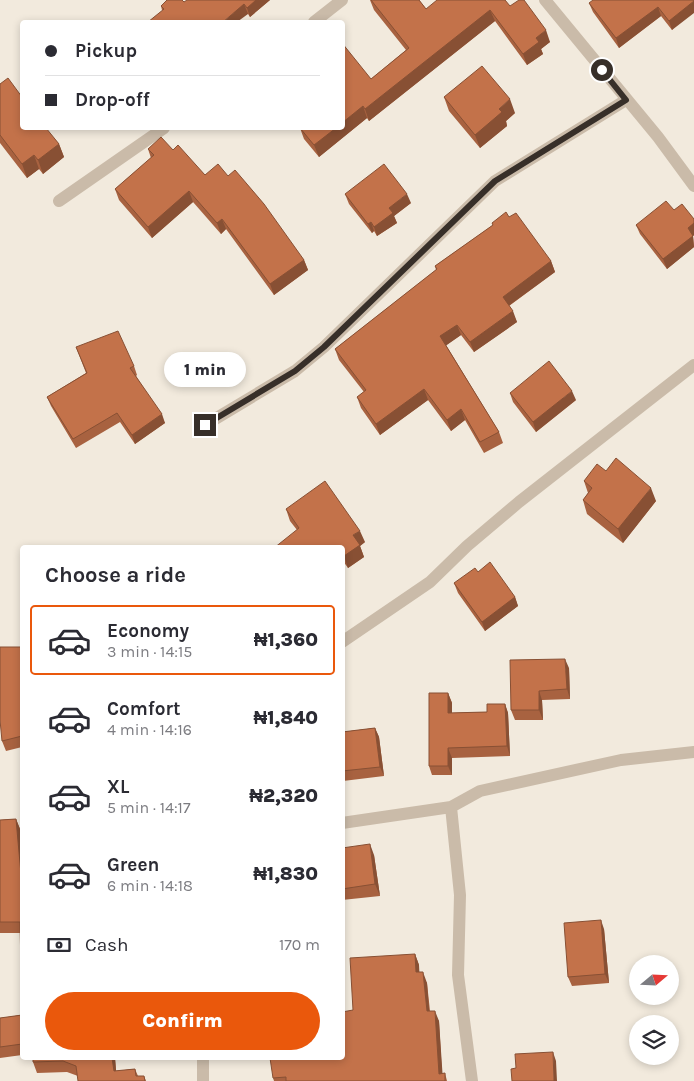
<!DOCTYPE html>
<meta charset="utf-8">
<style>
body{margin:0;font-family:Karla,sans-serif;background:#f2f2f3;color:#2b2b33;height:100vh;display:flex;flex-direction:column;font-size:19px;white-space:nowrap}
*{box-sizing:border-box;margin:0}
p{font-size:16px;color:#7c7c81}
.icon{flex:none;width:28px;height:28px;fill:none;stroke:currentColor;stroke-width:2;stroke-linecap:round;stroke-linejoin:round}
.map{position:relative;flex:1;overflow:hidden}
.side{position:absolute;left:20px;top:545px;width:325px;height:515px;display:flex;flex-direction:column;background:#fff;border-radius:5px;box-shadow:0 2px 8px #0003}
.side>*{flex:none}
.top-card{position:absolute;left:20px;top:20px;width:325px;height:110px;border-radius:5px;box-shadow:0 2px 8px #0003;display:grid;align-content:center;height:110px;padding:0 25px;background:#fff}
.needle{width:32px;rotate:71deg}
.fabs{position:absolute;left:629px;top:955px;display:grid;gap:10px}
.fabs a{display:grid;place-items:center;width:50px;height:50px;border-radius:50%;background:#fff;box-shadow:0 2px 8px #0003;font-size:25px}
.end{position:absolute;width:22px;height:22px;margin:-11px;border:6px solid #372f29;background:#fff;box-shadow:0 0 0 2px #fff}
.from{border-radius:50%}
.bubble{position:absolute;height:35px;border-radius:18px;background:#fff;box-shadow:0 2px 8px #0003;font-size:16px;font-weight:800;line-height:35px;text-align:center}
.top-card b{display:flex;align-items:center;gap:18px;height:48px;font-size:19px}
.top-card b+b{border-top:1px solid #e1e1e2}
.top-card i{width:12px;height:12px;background:#2b2b33}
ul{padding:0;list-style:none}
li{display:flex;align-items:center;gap:15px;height:70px;margin:0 10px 8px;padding:0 15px;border:2px solid transparent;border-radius:5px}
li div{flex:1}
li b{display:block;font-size:19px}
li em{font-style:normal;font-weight:800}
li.current{border-color:#ea580c}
li>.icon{width:45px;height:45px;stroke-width:1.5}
h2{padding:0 25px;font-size:22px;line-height:60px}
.pay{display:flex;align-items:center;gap:12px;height:55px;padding:0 25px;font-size:19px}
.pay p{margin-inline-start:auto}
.button{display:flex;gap:10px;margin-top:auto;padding:10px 25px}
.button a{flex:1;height:58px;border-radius:30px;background:#ea580c;color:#fff;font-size:20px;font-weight:800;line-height:58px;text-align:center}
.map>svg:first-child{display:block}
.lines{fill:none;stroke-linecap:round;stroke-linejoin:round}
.street{stroke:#cabba9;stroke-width:12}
.wall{fill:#a86240}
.shaded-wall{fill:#885034}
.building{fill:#c3724a;stroke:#885034}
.route{stroke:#372f29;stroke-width:6}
</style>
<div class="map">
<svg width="694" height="1081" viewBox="0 0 694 1081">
<rect width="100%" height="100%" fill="#f2eadd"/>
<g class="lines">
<path class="street" d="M 545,0 L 658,137 L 694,186
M 314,22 L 342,0
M 59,201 L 164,128
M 205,425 L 295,371 L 324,347 L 495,181 L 626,100
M 342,642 L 430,582 L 467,546 L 519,502 L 694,365
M 451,807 L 460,895 L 458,975 L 472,1081
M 342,823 L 451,807 L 480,791 L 621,760 L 694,752
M 203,1058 L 203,1081"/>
</g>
<path class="wall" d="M 270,0 L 250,17 L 248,14 L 162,10 L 161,6 L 184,2 Z
M 370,0 L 419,0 L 426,9 L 510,6 L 550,42 L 541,49 L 543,54 L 527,65 L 495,21 L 369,121 L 367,118 L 319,157 L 304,139 L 300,128 L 371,79 L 406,50 L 374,10 Z
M 694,0 L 672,30 L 661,16 L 619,48 L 593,12 L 589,3 Z
M 0,84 L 59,144 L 64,157 L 43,174 L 39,169 L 27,178 L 0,143 Z
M 444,97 L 515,113 L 506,121 L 507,126 L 480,148 L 449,111 Z
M 148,149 L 173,150 L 205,175 L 304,260 L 308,270 L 274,295 L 226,229 L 221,234 L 193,202 L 152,238 L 119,200 L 115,189 L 151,158 Z
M 345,194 L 411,203 L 394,216 L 397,223 L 377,236 L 374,231 L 372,233 L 349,204 Z
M 674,210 L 694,219 L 694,235 L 693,236 L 694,247 L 667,269 L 640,234 L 636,225 Z
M 509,217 L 551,261 L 555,272 L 509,306 L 517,322 L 474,352 L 461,335 L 446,345 L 499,432 L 503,443 L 484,453 L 465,420 L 451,431 L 428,400 L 380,435 L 361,408 L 357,397 L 364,392 L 339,360 L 335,349 L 436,270 L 435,266 L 493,225 L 492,223 Z
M 76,347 L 134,366 L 137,375 L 136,376 L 165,423 L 135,444 L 120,422 L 76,448 L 51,406 L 47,397 L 86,373 Z
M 510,393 L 576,400 L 536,432 L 513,402 Z
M 606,471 L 656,501 L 623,543 L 587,514 L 583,500 L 588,493 L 584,481 Z
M 286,509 L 365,542 L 360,546 L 364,557 L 348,568 L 343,561 L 342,562 L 342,548 L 297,530 L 290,521 Z
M 478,572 L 515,597 L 518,606 L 485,631 L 458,593 L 454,583 Z
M 22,647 L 22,747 L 6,751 L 2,741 Z
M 569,668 L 570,699 L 542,700 L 543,720 L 515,720 L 511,710 Z
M 448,693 L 452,703 L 452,713 L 487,712 L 505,704 L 508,713 L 510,756 L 452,758 L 452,775 L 432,775 L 429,766 Z
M 375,728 L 379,737 L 384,776 L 343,781 L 342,732 Z
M 16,819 L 20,829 L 22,857 L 22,1055 L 0,1058 L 0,1018 L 22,1015 L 21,933 L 0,933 L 0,820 Z
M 342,848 L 374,855 L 380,896 L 342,900 Z
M 604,929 L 609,983 L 572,986 L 568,977 Z
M 415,954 L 419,965 L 419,972 L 427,983 L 430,1011 L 439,1021 L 442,1074 L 445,1073 L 447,1081 L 274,1081 L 273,1078 L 353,1010 Z
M 33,1058 L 115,1058 L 116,1071 L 135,1069 L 138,1076 L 144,1076 L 146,1081 L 78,1081 L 78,1076 L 67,1072 L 37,1073 L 33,1062 Z"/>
<path class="shaded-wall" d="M 256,0 L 270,0 L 250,17 L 247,8 Z
M 694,1 L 694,13 L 672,30 L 669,21 Z
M 244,4 L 248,14 L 237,22 L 223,22 Z
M 658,7 L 661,16 L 619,48 L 616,38 Z
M 490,10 L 495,21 L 369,121 L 365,109 Z
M 546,30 L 550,42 L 541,49 L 543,54 L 527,65 L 523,54 L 536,38 Z
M 510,99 L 515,113 L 506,121 L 507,126 L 480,148 L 475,135 L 499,109 Z
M 363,106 L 367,118 L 319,157 L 314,145 L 336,128 L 342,128 L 342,123 Z
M 59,144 L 64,157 L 43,174 L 38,160 Z
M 34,155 L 39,169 L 27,178 L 22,164 Z
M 189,191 L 193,202 L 152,238 L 148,227 Z
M 407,194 L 411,203 L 394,216 L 397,223 L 377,236 L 374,227 L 389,208 Z
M 222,219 L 226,229 L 221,234 L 217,223 Z
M 371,222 L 374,231 L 372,233 L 368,224 Z
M 694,223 L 694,235 L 693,236 L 694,247 L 667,269 L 663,259 L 688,228 Z
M 304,260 L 308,270 L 274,295 L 270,284 Z
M 551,261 L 555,272 L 507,307 L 503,297 Z
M 513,311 L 517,322 L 474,352 L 470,342 Z
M 457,325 L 461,335 L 444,347 L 440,336 Z
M 424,389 L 428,400 L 380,435 L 376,424 Z
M 572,391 L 576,400 L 536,432 L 533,422 Z
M 461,409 L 465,420 L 451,431 L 447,420 Z
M 162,414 L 165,423 L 135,444 L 132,435 Z
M 651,488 L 656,501 L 623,543 L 618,529 Z
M 360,531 L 365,542 L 360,546 L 364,557 L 348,568 L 344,556 L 353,535 Z
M 515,597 L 518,606 L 485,631 L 482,622 Z
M 565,659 L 569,668 L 570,699 L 567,689 Z
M 539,691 L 542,700 L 543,720 L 539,710 Z
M 448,693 L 452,703 L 452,722 L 448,713 Z
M 505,704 L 508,713 L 510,756 L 507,746 Z
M 375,728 L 379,737 L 384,776 L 380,767 Z
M 448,748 L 452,758 L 452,775 L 448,766 Z
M 16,819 L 20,829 L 22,857 L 22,887 Z
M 370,844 L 374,855 L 380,896 L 375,884 Z
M 601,920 L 604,929 L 609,983 L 605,974 Z
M 415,954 L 419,965 L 420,983 L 416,972 Z
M 423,972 L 427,983 L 430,1022 L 427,1011 Z
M 435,1011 L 439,1021 L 443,1081 L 439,1074 Z
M 553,1052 L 556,1061 L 557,1081 L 554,1081 Z
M 112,1058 L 115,1058 L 117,1081 L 114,1071 Z"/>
<path class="building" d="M 167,0 L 182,0 L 184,2 L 187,0 L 256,0 L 247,8 L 244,4 L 223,22 L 148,22 L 164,9 L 161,6 Z
M 371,0 L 419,0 L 426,9 L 437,0 L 505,0 L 510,6 L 519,0 L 524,0 L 546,30 L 536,38 L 539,42 L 523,54 L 490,10 L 365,109 L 363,106 L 342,123 L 342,43 L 371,79 L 409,48 Z
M 593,0 L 694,0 L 694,1 L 669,21 L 658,7 L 616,38 L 589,3 Z
M 482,66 L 510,99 L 499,109 L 502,112 L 475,135 L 444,97 Z
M 8,78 L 22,97 L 22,128 L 46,128 L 59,144 L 38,160 L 34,155 L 22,164 L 0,135 L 0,84 Z
M 300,128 L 336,128 L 314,145 Z
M 161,137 L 173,150 L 178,145 L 205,175 L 218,164 L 228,176 L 235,170 L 264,204 L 304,260 L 270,284 L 222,219 L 217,223 L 189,191 L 148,227 L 115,189 L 154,155 L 148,149 Z
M 384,164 L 407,194 L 389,208 L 393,213 L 374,227 L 371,222 L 368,224 L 345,194 Z
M 666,201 L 674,210 L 682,204 L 694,219 L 694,223 L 688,228 L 693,236 L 663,259 L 636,225 Z
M 506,212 L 509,217 L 516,213 L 551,261 L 503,297 L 513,311 L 470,342 L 457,325 L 440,336 L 499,432 L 480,442 L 461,409 L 447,420 L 424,389 L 376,424 L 357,397 L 366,390 L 335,349 L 437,269 L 435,266 L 493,225 L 492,223 Z
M 118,331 L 134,366 L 130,368 L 162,414 L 132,435 L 117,413 L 73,439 L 47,397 L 87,373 L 76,347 Z
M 549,361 L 572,391 L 533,422 L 510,393 Z
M 616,458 L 651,488 L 618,529 L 583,500 L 592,488 L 584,481 L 597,464 L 606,471 Z
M 325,481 L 360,531 L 353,535 L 360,545 L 344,556 L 342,554 L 342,548 L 274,548 L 299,528 L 286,509 Z
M 490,562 L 515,597 L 482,622 L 454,583 L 475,568 L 478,572 Z
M 0,647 L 22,647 L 22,736 L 2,741 L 0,720 Z
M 565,659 L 567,689 L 539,691 L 539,710 L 511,710 L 510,660 Z
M 429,693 L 448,693 L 448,713 L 487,712 L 487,704 L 505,704 L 507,746 L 448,748 L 448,766 L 429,766 Z
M 375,728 L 380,767 L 342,771 L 342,732 Z
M 16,819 L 22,885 L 22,1044 L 0,1047 L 0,1018 L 22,1015 L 20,922 L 0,922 L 0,820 Z
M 370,844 L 375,884 L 342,889 L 342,848 Z
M 601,920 L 605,974 L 568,977 L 564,923 Z
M 415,954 L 416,972 L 423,972 L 427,1011 L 435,1011 L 439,1074 L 445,1073 L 445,1081 L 286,1081 L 286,1077 L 273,1078 L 270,1058 L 342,1058 L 342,1012 L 353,1010 L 350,958 Z
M 553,1052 L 554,1081 L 512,1081 L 511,1069 L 516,1068 L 515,1054 Z
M 33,1058 L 112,1058 L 114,1071 L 135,1069 L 136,1076 L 144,1076 L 145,1081 L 78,1081 L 76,1066 L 63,1061 L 33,1062 Z"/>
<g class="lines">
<path class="route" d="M 205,425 L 295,371 L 324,347 L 495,181 L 626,100 L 602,70"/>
</g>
</svg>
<div class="fabs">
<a><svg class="needle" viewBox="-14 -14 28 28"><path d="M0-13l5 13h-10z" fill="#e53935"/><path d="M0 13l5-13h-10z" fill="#7c7c81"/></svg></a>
<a><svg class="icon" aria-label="layers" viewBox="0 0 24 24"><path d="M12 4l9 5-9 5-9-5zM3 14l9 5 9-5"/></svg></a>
</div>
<i class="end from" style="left:602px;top:70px"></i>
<i class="end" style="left:205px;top:425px"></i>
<div class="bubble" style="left:164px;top:352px;width:82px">1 min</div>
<div class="top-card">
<b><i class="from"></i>Pickup</b>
<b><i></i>Drop-off</b>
</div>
<section class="side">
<h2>Choose a ride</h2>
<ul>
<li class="current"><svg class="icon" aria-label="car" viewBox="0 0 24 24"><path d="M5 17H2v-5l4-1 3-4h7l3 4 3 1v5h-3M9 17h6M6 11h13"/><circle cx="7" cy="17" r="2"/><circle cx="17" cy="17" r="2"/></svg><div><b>Economy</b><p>3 min · 14:15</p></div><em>₦1,360</em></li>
<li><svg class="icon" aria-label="car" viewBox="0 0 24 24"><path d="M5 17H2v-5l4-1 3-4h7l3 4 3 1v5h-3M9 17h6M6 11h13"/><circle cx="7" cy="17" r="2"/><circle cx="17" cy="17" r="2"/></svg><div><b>Comfort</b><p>4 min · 14:16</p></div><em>₦1,840</em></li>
<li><svg class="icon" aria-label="car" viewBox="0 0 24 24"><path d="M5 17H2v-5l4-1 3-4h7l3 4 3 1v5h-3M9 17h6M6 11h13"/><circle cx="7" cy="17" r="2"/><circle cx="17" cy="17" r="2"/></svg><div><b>XL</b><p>5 min · 14:17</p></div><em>₦2,320</em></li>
<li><svg class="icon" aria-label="car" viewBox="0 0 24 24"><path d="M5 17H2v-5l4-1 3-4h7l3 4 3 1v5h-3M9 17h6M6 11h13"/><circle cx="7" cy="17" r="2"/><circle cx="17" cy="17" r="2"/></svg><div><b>Green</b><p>6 min · 14:18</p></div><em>₦1,830</em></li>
</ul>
<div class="pay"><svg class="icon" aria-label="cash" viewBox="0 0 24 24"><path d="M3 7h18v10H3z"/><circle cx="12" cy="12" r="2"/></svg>Cash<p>170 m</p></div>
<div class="button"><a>Confirm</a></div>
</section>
</div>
